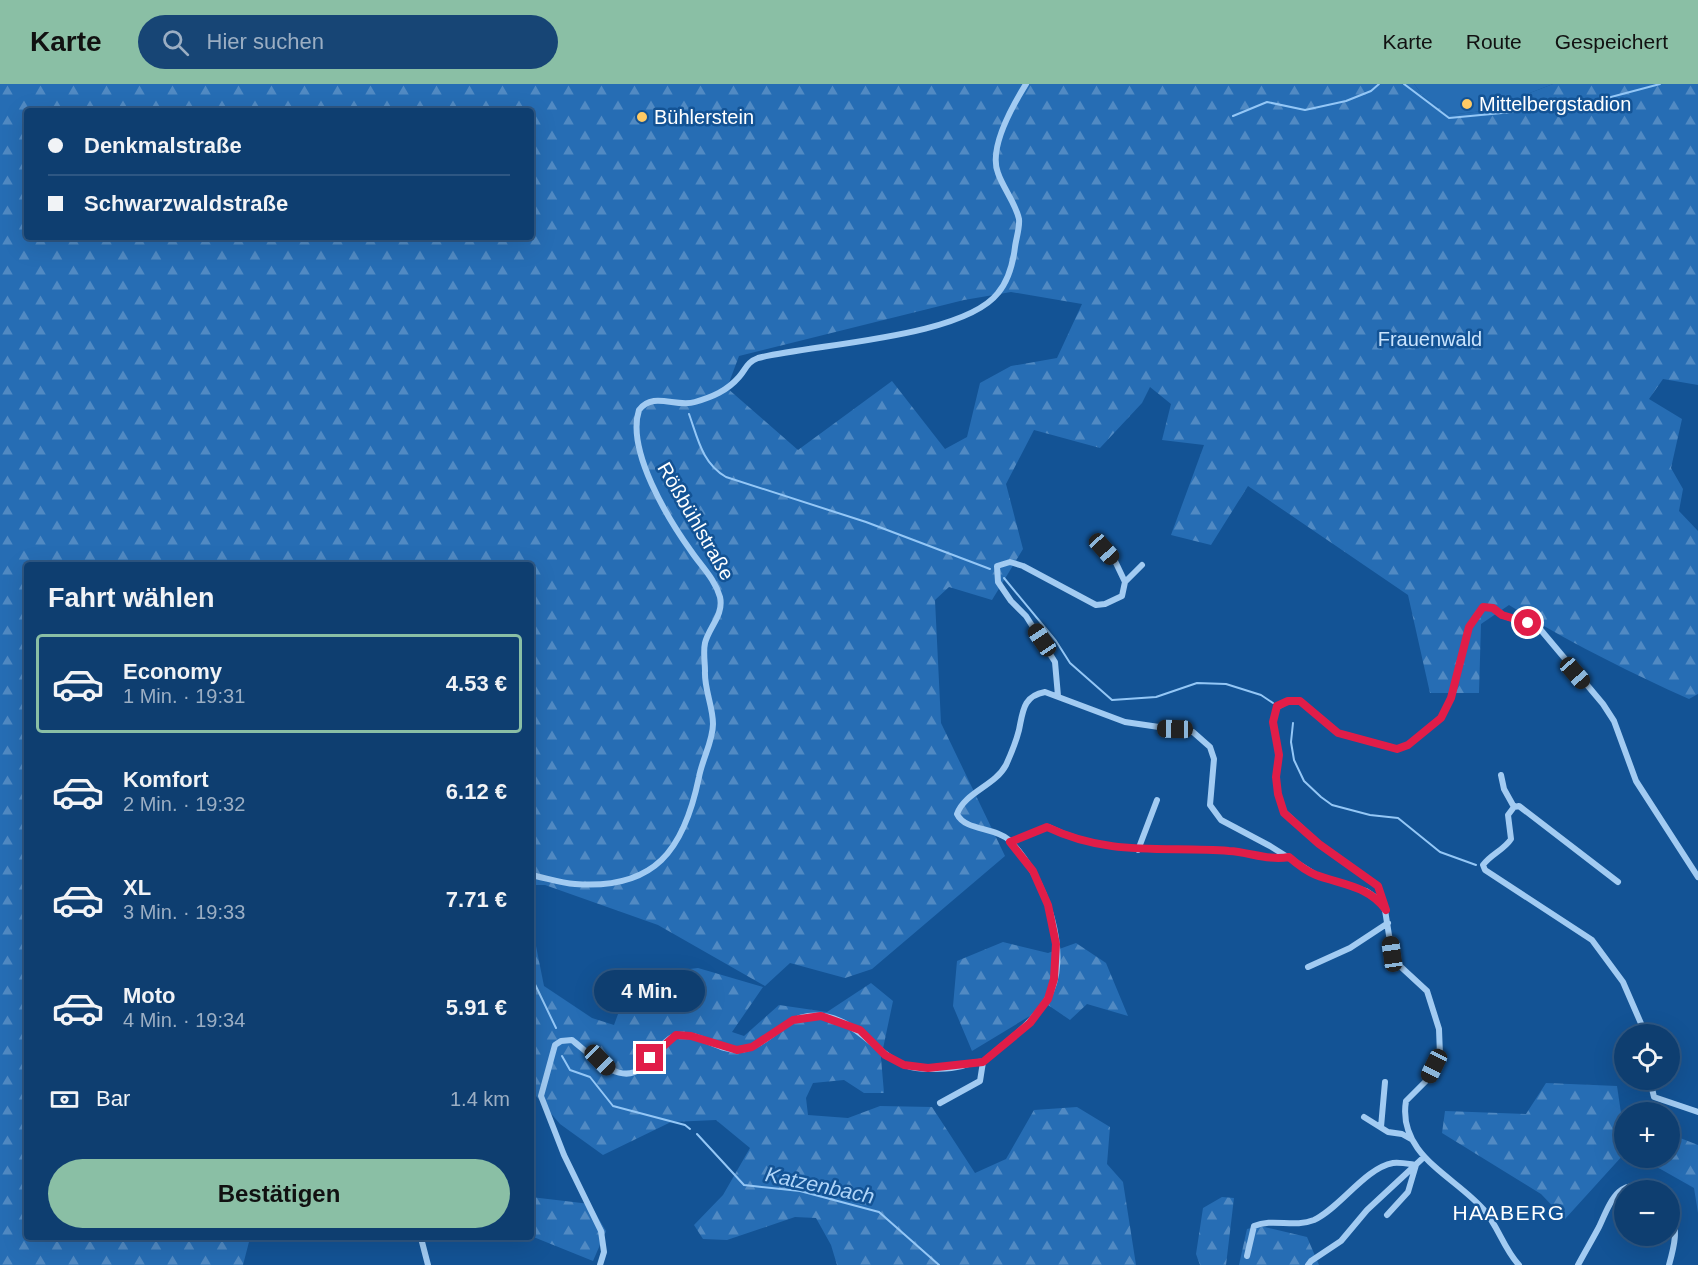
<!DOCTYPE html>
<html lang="de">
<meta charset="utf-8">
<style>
body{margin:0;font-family:Helvetica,sans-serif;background:#174575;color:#f1f3f6;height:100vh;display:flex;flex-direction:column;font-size:22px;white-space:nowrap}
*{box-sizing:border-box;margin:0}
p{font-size:20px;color:#9baec3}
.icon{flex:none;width:33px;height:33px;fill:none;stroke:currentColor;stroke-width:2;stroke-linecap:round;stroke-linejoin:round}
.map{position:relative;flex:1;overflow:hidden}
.side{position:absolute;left:24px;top:478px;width:510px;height:678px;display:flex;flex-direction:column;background:#0e3e70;border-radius:6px;box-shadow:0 6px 24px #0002,0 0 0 2px #2e5783}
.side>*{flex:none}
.banner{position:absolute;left:24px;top:24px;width:510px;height:132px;border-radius:6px;box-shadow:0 6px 24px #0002,0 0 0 2px #2e5783;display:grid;align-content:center;height:132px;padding:0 24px;background:#0e3e70}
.buttons{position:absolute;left:1614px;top:940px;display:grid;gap:12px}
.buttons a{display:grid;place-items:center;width:66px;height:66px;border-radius:50%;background:#0e3e70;box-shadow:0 6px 24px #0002,0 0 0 2px #2e5783;font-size:30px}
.end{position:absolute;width:27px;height:27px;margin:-14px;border:8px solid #e11d48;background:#fff;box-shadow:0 0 0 3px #fff}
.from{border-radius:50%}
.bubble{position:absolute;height:42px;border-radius:21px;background:#0e3e70;box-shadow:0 6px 24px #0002,0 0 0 2px #2e5783;font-size:20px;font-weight:700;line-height:42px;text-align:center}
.car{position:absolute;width:18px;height:36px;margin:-18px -9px;border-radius:8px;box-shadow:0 0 4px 2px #0007;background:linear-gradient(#222 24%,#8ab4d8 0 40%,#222 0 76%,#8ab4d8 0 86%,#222 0)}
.banner b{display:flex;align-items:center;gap:21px;height:57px;font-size:22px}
.banner b+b{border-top:2px solid #2e5783}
.banner i{width:15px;height:15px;background:#f1f3f6}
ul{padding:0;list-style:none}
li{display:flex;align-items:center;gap:18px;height:99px;margin:0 12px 9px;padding:0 12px;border:3px solid transparent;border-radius:6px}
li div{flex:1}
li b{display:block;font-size:22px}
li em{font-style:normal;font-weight:700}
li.on{border-color:#8abfa5}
li>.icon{width:54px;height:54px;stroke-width:1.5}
h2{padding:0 24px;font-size:27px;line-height:72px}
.pay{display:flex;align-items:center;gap:15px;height:66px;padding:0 24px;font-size:22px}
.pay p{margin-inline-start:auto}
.primary-button{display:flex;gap:12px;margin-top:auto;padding:12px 24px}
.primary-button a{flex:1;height:69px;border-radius:36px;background:#8abfa5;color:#111;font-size:24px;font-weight:700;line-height:69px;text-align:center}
header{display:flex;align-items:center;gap:36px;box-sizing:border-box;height:84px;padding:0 30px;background:#8abfa5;color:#111}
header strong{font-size:28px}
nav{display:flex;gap:33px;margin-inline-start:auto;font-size:21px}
.search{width:420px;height:54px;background:#174575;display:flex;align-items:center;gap:15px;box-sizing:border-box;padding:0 21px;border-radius:33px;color:#9baec3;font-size:22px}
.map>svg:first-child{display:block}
.green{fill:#266db4}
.forest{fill:url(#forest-firs);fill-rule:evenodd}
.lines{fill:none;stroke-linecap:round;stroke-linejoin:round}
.stream{stroke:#94c7f6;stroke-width:2}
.street{stroke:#a2cbf2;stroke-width:6}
.route{stroke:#e11d48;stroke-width:8}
.poi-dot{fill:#ffca64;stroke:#135395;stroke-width:2}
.labels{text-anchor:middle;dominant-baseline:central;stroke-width:5;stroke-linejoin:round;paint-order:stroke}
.poi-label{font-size:20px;fill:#fff;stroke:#135395;text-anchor:start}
.park-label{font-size:20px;fill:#cae4fd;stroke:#135395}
.street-label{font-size:20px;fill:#fff;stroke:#135395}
.water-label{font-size:21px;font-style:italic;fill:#afd5f9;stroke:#135395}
.neighbourhood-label{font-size:21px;letter-spacing:1.5px;fill:#fff;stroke:#135395}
</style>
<header>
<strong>Karte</strong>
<div class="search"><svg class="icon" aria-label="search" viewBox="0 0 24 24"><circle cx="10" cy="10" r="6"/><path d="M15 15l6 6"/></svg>Hier suchen</div>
<nav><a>Karte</a><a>Route</a><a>Gespeichert</a></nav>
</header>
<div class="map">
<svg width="1698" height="1181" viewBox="0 0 1698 1181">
<defs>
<pattern id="forest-firs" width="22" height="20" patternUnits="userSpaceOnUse" patternTransform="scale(1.5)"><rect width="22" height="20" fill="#266db4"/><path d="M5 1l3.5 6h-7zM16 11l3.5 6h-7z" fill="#518ac3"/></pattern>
</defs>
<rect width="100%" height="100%" fill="#135395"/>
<path class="green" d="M 1414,0 L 1553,0 L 1483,27 L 1449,31 L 1424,13 Z"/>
<path class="forest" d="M 0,0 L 1414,0 L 1424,13 L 1449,31 L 1483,27 L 1553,0 L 1698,0 L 1698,301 L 1663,295 L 1649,315 L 1682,335 L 1671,384 L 1683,405 L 1679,427 L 1698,447 L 1698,610 L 1689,615 C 1627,587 1567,557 1509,521 L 1481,540 L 1479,609 L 1430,609 L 1408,511 L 1248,402 L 1211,461 L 1171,451 L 1204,361 L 1162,356 L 1171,320 L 1150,303 L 1142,319 L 1100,364 L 1034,346 L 1006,400 L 1023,465 L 992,516 L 949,503 L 935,516 L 941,639 L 1005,772 L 872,885 L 845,894 L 790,879 L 765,902 L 658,841 L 545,801 L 531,801 L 531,482 L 27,482 L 27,1154 L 250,1154 L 243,1181 L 0,1181 ZM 27,27 L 531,27 L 531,153 L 27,153 ZM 1011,208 L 1082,220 L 1057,274 L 1011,282 L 980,299 L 967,353 L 945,365 L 892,297 L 798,366 L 727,304 L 739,272 L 964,216 Z
M 531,837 L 544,902 L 592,934 L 614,941 L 632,892 L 698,884 L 763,903 L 732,948 L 744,952 L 779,921 L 827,928 L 871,899 L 893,917 L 881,974 L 884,1009 L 864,1009 L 844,996 L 813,999 L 806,1014 L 808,1031 L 848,1034 L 880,1022 L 932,1023 L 975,1089 L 1006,1075 L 1034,1026 L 1077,1023 L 1110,1043 L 1107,1080 L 1123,1098 L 1136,1181 L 837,1181 L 831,1161 L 816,1134 L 795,1133 L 727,1156 L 703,1155 L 694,1141 L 723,1111 L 750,1064 L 716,1036 L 671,1038 L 603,1071 L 560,1040 L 536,1012 L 531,1014 Z
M 1003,858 L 1048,869 L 1076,859 L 1106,879 L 1128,932 L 1087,920 L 1070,936 L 1048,921 L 972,967 L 953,922 L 957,877 Z
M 1546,999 L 1617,1002 L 1621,1029 L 1624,1031 L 1624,1070 L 1565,1135 L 1541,1110 L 1442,1049 L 1445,1027 L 1526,1030 Z
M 1670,1050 L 1698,1061 L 1698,1129 L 1694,1104 L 1641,1074 L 1670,1074 Z
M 531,1113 L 590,1120 L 606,1147 L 593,1177 L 531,1152 Z
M 1222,1113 L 1234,1114 L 1226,1181 L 1200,1181 L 1196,1170 L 1203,1124 Z
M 1260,1142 L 1307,1153 L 1319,1181 L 1239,1181 L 1247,1145 Z"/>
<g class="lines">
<path class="stream" d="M 1404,0 L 1449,34 L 1577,22 L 1660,0
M 1233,32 L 1267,18 L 1305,26 L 1346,17 L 1371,7 L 1379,0
M 689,330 C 698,355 702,379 726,393 L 866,438 L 990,485
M 1004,494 L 1056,557 L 1070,579 L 1112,616 L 1156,613 L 1197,599 L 1226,600 L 1261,611 L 1273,619
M 1293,639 L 1291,658 L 1294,676 L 1304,697 L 1321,713 L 1332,721 L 1370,731 L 1398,734 L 1440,768 L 1476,781
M 531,892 L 556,944
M 562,972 L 570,986 L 590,993 L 613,1022 L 685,1041 L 690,1045
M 697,1050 L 744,1101 L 800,1107 L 879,1128 L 939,1181"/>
<path class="street" d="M 1104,465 L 1115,477 L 1125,498
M 1058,612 L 1055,578 L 1026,532 L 1011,517 L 998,498 L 997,482 L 1010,478 L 1023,482 L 1096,521 L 1105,520 L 1122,512 L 1125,498 L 1142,481
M 1501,691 L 1504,705 L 1514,723
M 1010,758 L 1048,743 C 1109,773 1165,762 1229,767 C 1249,768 1269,777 1289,773
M 1138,766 L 1157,716
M 531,791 C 546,794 561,799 575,800 C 655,806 684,766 699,693 C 702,676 713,657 713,640 C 713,622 704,605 705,587 C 705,578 703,568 705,559 C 709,543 724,531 720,513 C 715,495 701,482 691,467 C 668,435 626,366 639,326 C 653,307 676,324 695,318 C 712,313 727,307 739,293 C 746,285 747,278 758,274 C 813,260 963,254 998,209 C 1009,196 1013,179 1015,163 C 1016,155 1020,143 1019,135 C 1016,120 1003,104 998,89 C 988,64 1013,21 1026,0
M 1618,798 L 1519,722 L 1514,723 L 1508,731 L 1511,755 C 1504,766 1491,770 1483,781 L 1485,786 L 1592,856 L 1623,898 L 1646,951
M 1385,823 L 1378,802 L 1319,760 L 1284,728 L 1278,710 L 1276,693 L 1279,671 L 1273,638 L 1277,623 L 1288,617 L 1300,617 L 1338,649 L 1397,665 L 1408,661 L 1441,634 L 1451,614 L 1469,543 L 1483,523 L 1493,524 L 1502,531 L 1540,545 L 1603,620 L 1614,637 L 1636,697 L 1698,793
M 1308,883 L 1350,864 L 1388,839
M 1650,996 L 1654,1013 L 1698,1028
M 940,1019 L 980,997 L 983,978
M 1364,1033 L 1388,1048 L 1402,1050 L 1411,1055
M 1381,1043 L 1385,998
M 421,1154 L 428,1181
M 1247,1172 L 1254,1142 C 1273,1134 1294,1144 1314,1136 C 1340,1124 1365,1084 1393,1079 C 1400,1078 1409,1080 1416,1081 L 1408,1108 L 1387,1131
M 600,1181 L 604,1168 L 601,1147 L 564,1071 L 541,1012 L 555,961 L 561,957 L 572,956 C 589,969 619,1003 641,984 C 648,978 654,970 660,964 C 664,959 671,952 678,951 C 700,948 719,968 740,966 C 765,964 782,935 808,932 C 857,926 876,978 916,984 C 929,986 949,985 962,982 C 970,980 975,977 983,978 C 1005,958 1029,943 1046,917 C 1075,873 1044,790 1009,756 C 995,743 965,747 957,730 C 965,708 995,702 1006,681 C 1011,670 1016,658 1019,646 C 1023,627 1023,612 1045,608 L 1125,638 L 1193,648 L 1210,663 L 1214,675 L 1210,721 L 1221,736 L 1270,762 L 1316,791 L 1366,807 L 1378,815 L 1385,826 L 1392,870 L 1401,883 L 1427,907 L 1439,945 L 1440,971 L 1429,994 L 1406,1017 C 1397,1071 1456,1093 1484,1126 C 1498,1142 1504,1165 1519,1181
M 1308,1181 L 1311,1177 L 1341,1157 L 1367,1126 L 1424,1073
M 1578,1181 C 1585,1168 1592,1156 1599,1143 C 1610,1119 1619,1090 1652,1107
M 1669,1181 C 1674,1163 1679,1145 1670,1127"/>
</g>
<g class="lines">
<path class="route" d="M 650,974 L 676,951 L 691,952 L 737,966 L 752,963 L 793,936 L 821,932 L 860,946 L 885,971 L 904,981 L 928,984 L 983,978 L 1030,939 L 1048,915 L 1054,895 L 1056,860 L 1048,821 L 1033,787 L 1010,758 L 1047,743 C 1109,773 1165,762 1229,767 C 1249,768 1269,777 1289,773 C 1297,780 1306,787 1316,791 C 1343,801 1369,802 1386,826 L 1378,802 L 1319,760 L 1284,729 L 1278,710 L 1276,693 L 1279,671 L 1273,638 L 1277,622 L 1288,617 L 1300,617 L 1338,649 L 1397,665 L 1408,661 L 1441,634 L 1451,614 L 1469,543 L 1483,523 L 1493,524 L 1502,531 L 1528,539"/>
</g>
<g class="poi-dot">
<circle cx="1467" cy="20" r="6"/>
<circle cx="642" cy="33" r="6"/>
</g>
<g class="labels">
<g class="poi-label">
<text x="1479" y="20">Mittelbergstadion</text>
<text x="654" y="33">Bühlerstein</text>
</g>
<g class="park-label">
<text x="1430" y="255">Frauenwald</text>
</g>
<g class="street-label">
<text transform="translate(696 437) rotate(60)">Rößbühlstraße</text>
</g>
<g class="water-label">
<text transform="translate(820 1101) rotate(12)">Katzenbach</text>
</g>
<g class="neighbourhood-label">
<text x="1509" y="1128">HAABERG</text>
</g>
</g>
</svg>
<div class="buttons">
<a><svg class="icon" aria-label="locate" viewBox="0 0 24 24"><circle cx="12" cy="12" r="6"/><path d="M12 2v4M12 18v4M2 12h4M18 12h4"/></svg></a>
<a>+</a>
<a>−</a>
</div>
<i class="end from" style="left:1528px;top:539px"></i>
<i class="end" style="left:650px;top:974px"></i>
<div class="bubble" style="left:594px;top:886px;width:111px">4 Min.</div>
<i class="car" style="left:1104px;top:465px;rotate:138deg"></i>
<i class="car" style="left:1042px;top:556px;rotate:326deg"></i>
<i class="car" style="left:1575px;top:589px;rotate:139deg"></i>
<i class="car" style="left:1175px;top:645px;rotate:271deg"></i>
<i class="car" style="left:1392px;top:870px;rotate:352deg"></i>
<i class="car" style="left:600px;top:976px;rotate:135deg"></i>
<i class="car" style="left:1434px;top:982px;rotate:206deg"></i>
<div class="banner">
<b><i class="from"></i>Denkmalstraße</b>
<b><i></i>Schwarzwaldstraße</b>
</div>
<section class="side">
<h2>Fahrt wählen</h2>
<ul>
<li class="on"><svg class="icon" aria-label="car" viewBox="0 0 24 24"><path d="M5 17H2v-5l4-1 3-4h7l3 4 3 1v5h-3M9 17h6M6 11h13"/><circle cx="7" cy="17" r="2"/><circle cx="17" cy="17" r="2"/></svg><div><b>Economy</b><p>1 Min. · 19:31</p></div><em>4.53 €</em></li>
<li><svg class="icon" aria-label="car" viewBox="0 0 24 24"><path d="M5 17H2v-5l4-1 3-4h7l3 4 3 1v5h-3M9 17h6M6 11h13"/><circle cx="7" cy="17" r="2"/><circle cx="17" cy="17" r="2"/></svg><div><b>Komfort</b><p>2 Min. · 19:32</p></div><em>6.12 €</em></li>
<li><svg class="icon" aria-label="car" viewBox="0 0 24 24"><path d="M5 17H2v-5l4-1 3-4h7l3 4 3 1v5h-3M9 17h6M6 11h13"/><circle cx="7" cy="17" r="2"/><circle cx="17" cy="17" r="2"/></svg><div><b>XL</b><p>3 Min. · 19:33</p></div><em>7.71 €</em></li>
<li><svg class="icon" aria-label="car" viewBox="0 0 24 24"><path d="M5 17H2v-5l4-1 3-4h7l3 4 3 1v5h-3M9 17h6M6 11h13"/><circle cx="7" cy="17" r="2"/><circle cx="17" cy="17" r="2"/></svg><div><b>Moto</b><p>4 Min. · 19:34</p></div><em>5.91 €</em></li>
</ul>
<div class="pay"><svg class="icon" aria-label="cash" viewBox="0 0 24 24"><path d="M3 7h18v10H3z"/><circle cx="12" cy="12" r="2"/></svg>Bar<p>1.4 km</p></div>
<div class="primary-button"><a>Bestätigen</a></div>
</section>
</div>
